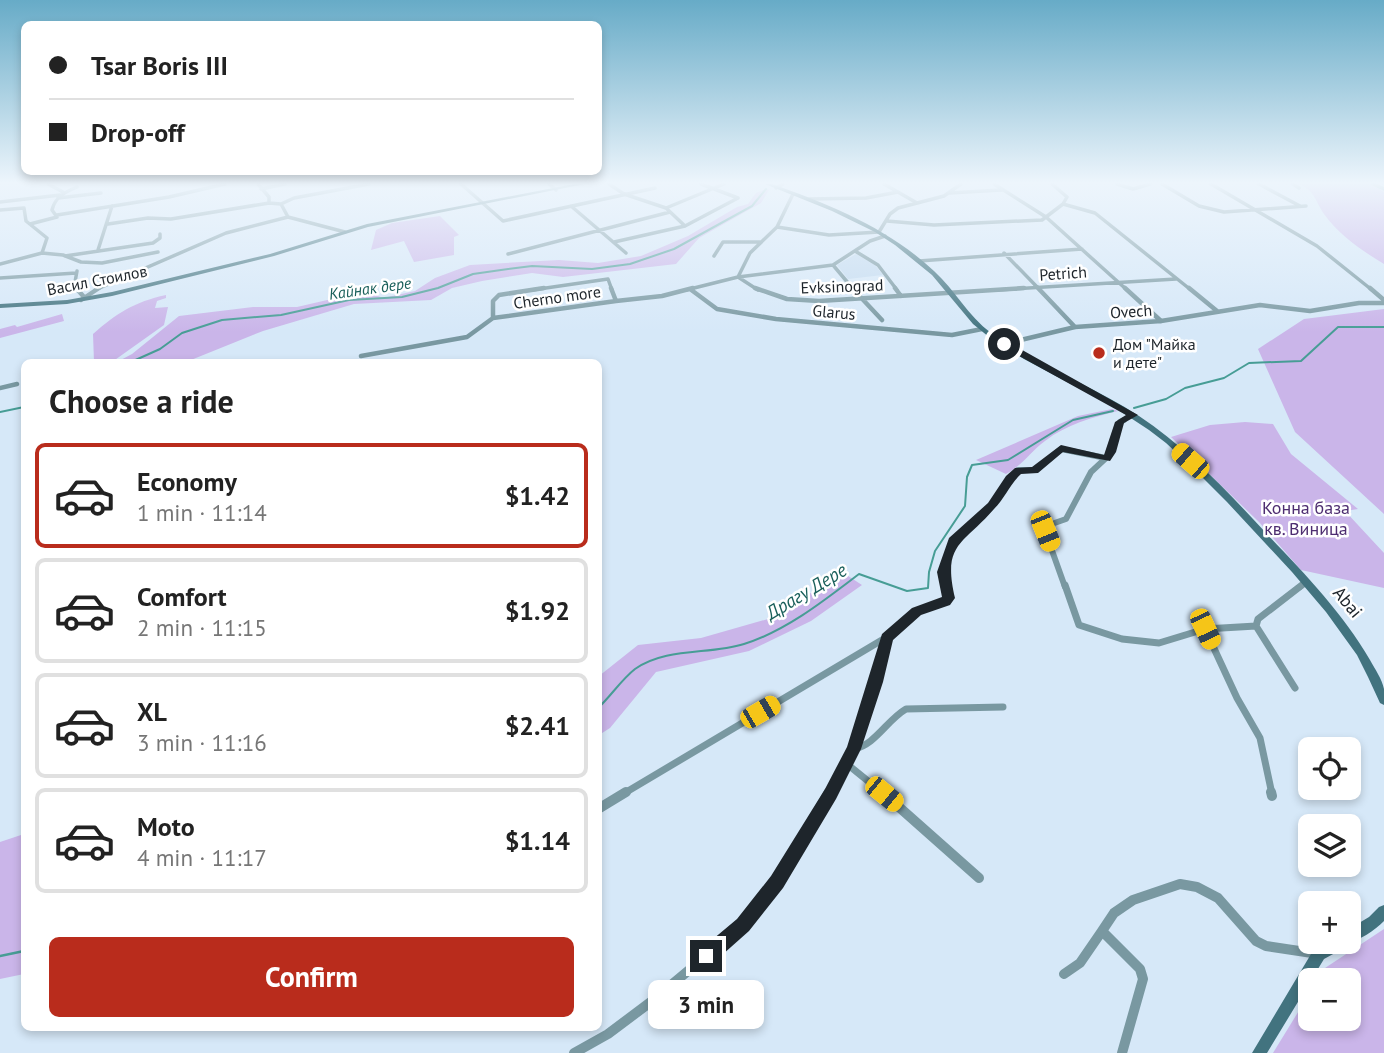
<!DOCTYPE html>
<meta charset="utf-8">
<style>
body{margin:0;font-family:"PT Sans",sans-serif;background:#f2f2f2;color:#222;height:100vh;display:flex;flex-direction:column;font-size:26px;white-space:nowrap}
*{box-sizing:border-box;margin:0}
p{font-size:23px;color:#767676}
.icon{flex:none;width:38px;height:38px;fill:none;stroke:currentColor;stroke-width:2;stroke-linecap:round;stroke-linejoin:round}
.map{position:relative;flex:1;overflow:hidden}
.drawer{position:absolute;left:21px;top:359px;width:581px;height:672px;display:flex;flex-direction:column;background:#fff;border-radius:10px;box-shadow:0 4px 10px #0003}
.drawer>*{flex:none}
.top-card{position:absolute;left:21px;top:21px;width:581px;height:154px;border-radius:10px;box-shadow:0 4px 10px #0003;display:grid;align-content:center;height:154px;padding:0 28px;background:#fff}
.controls{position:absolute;left:1298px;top:737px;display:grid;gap:14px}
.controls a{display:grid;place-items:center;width:63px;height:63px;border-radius:10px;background:#fff;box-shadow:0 4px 10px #0003;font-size:35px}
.end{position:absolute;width:32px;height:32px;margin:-16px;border:9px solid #1e252b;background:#fff;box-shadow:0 0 0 4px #fff}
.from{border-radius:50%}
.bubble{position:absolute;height:49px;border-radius:10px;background:#fff;box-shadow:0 4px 10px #0003;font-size:23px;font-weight:700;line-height:49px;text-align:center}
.car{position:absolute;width:21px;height:42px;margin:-21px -10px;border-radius:9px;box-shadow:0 0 5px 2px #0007;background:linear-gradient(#f5c518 24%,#345 0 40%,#f5c518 0 76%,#345 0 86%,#f5c518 0)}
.top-card b{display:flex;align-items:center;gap:24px;height:66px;font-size:26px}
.top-card b+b{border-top:2px solid #e0e0e0}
.top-card i{width:18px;height:18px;background:#222}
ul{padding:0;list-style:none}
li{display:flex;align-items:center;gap:21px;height:105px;margin:0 14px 10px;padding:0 14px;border:4px solid #e0e0e0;border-radius:10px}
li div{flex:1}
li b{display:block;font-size:26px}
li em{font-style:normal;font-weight:700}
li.current{border-color:#b92c1c}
li>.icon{width:63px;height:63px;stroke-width:1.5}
h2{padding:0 28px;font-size:32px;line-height:84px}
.primary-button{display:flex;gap:14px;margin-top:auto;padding:14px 28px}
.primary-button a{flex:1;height:80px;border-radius:10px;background:#b92c1c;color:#fff;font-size:28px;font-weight:700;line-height:80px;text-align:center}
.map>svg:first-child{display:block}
.built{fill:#c4dbf0}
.green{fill:#cab5e9}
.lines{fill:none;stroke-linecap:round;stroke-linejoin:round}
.stream-far1{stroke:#479d95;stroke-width:2}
.stream{stroke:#479d95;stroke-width:2.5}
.street-far4{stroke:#7998a1;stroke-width:3.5}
.street-far3{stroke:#7998a1;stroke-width:4.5}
.street-far2{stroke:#7998a1;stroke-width:6}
.street-far1{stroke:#7998a1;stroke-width:7}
.street{stroke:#7998a1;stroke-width:10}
.secondary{fill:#42737f;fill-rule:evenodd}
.route{fill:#1e252b}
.poi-dot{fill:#b92c1c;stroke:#fff;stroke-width:2.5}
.labels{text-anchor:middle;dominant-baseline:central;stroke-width:5;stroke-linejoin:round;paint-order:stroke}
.far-street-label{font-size:16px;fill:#1e252b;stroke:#fff}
.far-water-label{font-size:16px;font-style:italic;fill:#195f5a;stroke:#fff}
.far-poi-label{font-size:16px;fill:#1e252b;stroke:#fff;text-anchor:start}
.park-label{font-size:18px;fill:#4d2d70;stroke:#fff}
.street-label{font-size:18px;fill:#1e252b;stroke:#fff}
.water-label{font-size:19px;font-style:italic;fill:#195f5a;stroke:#fff}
</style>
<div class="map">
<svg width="1384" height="1053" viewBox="0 0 1384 1053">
<rect width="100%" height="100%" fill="#d6e8f8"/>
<path class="built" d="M 856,254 L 875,265 L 883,275 L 848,279 L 837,265 Z"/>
<path class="green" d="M 1300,184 L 1371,184 L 1384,192 L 1384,264 C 1361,250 1340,236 1324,214 C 1314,199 1317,194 1300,184 Z
M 766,189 L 769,190 L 761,203 L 699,238 L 676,264 L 563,277 L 532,273 L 482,281 L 452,288 L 431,300 L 354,304 L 263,331 L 186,362 L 117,362 L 132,354 L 179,316 L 253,307 L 297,307 L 366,291 L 383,298 L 415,291 L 435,278 L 470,265 L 559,260 L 598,263 L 641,256 L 688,236 L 737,207 L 748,204 L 756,193 Z
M 440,216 L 459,235 L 454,237 L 454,255 L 414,262 L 404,241 L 371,250 L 376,230 L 392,223 Z
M 166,295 L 166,298 L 157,301 L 155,308 L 168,307 L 164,325 L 112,362 L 94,362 L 93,334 C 117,313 134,302 166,295 Z
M 1384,309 L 1384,514 L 1295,432 L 1258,349 L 1304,319 Z
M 62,314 L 64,321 L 0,338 L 0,329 L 15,325 L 17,327 Z
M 1112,409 L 1118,411 C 1091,418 1067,424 1045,441 C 1030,452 1024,464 1006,474 L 976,460 L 1078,416 Z
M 1245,422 L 1273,424 L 1291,454 L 1358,509 L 1345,511 L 1384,553 L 1384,588 L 1301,570 L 1259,522 L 1171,437 L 1210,425 Z
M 842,572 L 862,585 L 811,621 L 749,651 L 656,672 L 610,728 L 599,735 L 599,676 L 638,645 L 701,638 L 775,617 Z
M 24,834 L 24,974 L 0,979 L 0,842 Z
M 1384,929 L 1384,1053 L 1273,1053 L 1311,991 L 1311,1018 L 1349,1018 L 1349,980 L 1318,980 L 1325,968 Z"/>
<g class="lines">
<path class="stream-far1" d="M 131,362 L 160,349 L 182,333 L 222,320 L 281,315 L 349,300 L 402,297 L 438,288 L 473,274 L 501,270 L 532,266 L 592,269 L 630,264 L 674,249 L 752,206 L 766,189
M 1134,408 L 1166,399 L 1185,388 L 1224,378 L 1249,363 L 1301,361 L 1338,327 L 1384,327
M 0,412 L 24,407
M 598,708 C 611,696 621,680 635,669 C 667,647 709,655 744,644 C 786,631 825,600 859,574 L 907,591 L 928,588 L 929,572 L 935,551 L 965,506 L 967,477 L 972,465 L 1008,460 L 1073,420 L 1113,411"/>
<path class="stream" d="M 0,956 L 24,951"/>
<path class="street-far4" d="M 48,184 L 63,192
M 258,184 L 269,197 L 269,203 L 281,204
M 461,184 L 503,221 L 655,188
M 549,184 L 556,190
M 609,184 L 624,194 L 666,208 L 685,226
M 701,184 L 738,198
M 884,184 L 917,203
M 994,184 L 1046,217 L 1127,290
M 1117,184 L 1133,189 L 1150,184
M 1162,184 L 1199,206 L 1224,212 L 1306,206
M 1211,184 L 1317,246 L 1372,290
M 1259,184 L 1300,206
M 1293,184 L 1299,188
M 1373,184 L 1384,189
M 776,188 L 783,184
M 261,189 L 285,184
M 949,193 L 1001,190
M 58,198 L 101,193
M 809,199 L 866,198 L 898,192
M 0,202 L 60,195
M 281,204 L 294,198 L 369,184
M 281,204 L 288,217 L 345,232
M 1063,204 L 1095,213 L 1191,290
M 571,206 L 626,253
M 666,208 L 724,184
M 0,210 L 24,208 L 26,221 L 47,238 L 42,253
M 57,215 L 169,197 L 225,184
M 887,221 L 934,225 L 1042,220 L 1063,204 L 1067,197 L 1052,184
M 30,224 L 57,217 L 52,210 C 55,197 65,192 77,187
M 108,224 L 148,218 L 171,219 L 269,203
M 777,227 L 829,235 L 879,232 L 890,214 L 898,208 L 944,196 L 961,184
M 614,242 L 685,226 L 738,198
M 98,250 L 112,206
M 855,251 L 878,265 L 897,290
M 1004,253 L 1040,290
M 508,254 L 670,212
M 65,256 L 153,243 L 160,238 L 160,234
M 714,256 L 723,242 L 760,242
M 919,261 L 1082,249
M 0,264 L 42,253 L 63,255 L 81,262 L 102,263 L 158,252
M 833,265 L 854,290
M 77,271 L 75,282 L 77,290
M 738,277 L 758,290
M 738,277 L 750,253 L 777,227 L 793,194
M 0,278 L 76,273
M 95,290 L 226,233 L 288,217
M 532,290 L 608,279 L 612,290
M 686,290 L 738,277 L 833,265 L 870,241 L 885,236
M 996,290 L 1176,279"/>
<path class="street-far3" d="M 76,288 L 84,297
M 544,288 L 499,295 L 493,301 L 493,318 L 616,301 L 611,288
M 755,288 L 787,299 L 819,301 L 1024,288
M 852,288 L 882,320
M 895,288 L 901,296
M 1038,288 L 1075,327
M 1125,288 L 1161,321
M 1189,288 L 1217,311
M 1370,288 L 1384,300
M 690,289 L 717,309 L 776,319 L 952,335 L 982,329
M 81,300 L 99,288
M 616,301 L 662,296 L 693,288
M 1004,344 L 1075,327 L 1161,321 L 1260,305 L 1310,311 L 1359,303 L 1384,303
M 361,356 L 467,337 L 493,318
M 0,388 L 17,384
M 1120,422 L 1133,415"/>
<path class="street-far2" d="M 948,587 C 939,542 967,535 992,506 C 1002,495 1008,481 1018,470 L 1035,470 L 1061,449 L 1106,458 L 1111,452 L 1120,422 L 1124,420
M 1065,587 L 1045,531 L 1046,526 L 1066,519 L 1091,472 L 1106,458
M 1300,587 L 1306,582"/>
<path class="street-far1" d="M 1065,585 L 1079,625 L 1122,639 L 1159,643 L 1205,629 L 1256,626 L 1258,619 L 1302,585
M 1256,626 L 1295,688
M 1205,629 L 1237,698 L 1260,738 L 1272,794
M 854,749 C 875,745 887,720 906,709 L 1003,707
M 847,764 L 884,794
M 623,794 L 887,637 L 916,612 L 946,602 L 947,585
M 828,794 L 854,749 L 887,638"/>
<path class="street" d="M 882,792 L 979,878
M 1271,792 L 1272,796
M 598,809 L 626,792
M 1064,974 L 1080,963 L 1102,931
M 574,1053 L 608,1034 L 652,1001 L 743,925 L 777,882 L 829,792
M 1122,1053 L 1143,979 L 1140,969 L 1102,931 L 1114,913 L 1133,900 L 1180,884 L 1197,887 L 1218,898 L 1256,941 L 1266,946 L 1319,954"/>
<path class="secondary" d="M 574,184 L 585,184 L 368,227 L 274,256 L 112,296 L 67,304 L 0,308 L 0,304 L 67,300 L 112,292 L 270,254 L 367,224 Z
M 765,184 L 772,184 C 831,205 888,228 934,271 C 955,290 968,316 991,333 C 1037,366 1092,385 1139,416 C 1187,448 1227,491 1267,534 C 1304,573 1343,613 1370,660 C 1375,669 1382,679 1384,689 C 1384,694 1384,700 1384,705 L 1380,703 L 1368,677 L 1357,655 L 1326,612 L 1292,572 L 1227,502 L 1197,472 L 1166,443 L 1149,430 L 1114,407 L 1024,359 L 989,337 L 973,324 L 932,275 L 895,245 L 875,232 L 832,211 Z
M 1384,905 L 1384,921 C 1375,930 1359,941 1347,943 L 1346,947 L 1324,959 L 1267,1053 L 1252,1053 L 1314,949 L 1328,942 L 1349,942 L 1349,929 L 1369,917 L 1379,907 Z"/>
</g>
<linearGradient id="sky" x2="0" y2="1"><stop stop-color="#67abc7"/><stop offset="0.55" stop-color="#edf5fc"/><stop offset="1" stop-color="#edf5fc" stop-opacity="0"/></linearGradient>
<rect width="1384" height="332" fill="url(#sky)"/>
<path class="route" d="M 1001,342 L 1008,342 L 1138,415 L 1124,423 L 1116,452 L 1110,461 L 1063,452 L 1038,473 L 1021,474 C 1010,484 1005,498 994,509 C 963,545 942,543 955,598 L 950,605 L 921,615 L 893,640 L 883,682 L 861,749 L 836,799 L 783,888 L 749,931 L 713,963 L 706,965 L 700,963 L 697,956 L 700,950 L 737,919 L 771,876 L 825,789 L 847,747 L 882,634 L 912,608 L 942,597 L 937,572 L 949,538 L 988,503 L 1006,476 L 1015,468 L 1032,467 L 1061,445 L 1104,455 L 1115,422 L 1126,415 L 1001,346 Z"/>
<circle class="poi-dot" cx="1099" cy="353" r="7"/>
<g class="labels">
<g class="far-street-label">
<text transform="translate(1063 273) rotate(-4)">Petrich</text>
<text transform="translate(97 280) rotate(-11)">Васил Стоилов</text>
<text transform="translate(842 286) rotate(-2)">Evksinograd</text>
<text transform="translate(557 297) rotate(-8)">Cherno more</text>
<text transform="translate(1131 311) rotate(-4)">Ovech</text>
<text transform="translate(834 312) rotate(5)">Glarus</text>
</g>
<g class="far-water-label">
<text transform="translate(370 288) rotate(-8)">Кайнак дере</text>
</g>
<g class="far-poi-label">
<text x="1113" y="344">Дом "Майка<tspan x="1113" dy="18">и дете"</tspan></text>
</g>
<g class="park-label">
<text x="1306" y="507">Конна база<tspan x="1306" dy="21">кв. Виница</tspan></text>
</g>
<g class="street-label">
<text transform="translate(1348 602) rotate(50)">Abai</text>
</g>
<g class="water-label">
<text transform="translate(806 591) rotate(-31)">Драгу Дере</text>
</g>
</g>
</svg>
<div class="controls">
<a><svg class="icon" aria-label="locate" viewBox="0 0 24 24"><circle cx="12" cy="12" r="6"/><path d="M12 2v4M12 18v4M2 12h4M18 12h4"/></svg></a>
<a><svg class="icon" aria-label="layers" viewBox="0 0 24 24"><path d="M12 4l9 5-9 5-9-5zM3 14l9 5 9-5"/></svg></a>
<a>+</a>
<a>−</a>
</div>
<i class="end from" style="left:1004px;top:344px"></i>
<i class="end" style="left:706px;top:956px"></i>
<div class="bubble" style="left:648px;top:980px;width:116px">3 min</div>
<i class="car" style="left:1190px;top:461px;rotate:311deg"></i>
<i class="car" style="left:1045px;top:531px;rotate:158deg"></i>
<i class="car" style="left:1205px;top:629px;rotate:155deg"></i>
<i class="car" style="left:760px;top:712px;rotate:60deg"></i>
<i class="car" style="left:884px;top:794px;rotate:129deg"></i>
<div class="top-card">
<b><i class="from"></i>Tsar Boris III</b>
<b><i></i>Drop-off</b>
</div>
<section class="drawer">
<h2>Choose a ride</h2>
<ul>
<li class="current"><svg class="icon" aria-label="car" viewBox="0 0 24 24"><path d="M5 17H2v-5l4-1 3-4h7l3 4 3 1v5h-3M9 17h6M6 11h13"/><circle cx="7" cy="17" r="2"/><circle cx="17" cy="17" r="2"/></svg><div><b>Economy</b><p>1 min · 11:14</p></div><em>$1.42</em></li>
<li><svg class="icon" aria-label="car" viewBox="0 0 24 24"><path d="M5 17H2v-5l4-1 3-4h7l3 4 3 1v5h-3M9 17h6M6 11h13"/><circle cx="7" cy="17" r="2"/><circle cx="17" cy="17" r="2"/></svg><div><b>Comfort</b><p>2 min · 11:15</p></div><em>$1.92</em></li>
<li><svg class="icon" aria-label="car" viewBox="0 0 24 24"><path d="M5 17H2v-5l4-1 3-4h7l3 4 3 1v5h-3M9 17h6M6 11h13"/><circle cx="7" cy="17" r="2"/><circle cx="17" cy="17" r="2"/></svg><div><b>XL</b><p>3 min · 11:16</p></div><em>$2.41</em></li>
<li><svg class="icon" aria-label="car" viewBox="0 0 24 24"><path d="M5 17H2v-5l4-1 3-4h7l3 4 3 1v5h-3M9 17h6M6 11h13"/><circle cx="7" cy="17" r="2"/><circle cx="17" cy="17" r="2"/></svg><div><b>Moto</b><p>4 min · 11:17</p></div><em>$1.14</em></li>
</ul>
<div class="primary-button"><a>Confirm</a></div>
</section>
</div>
